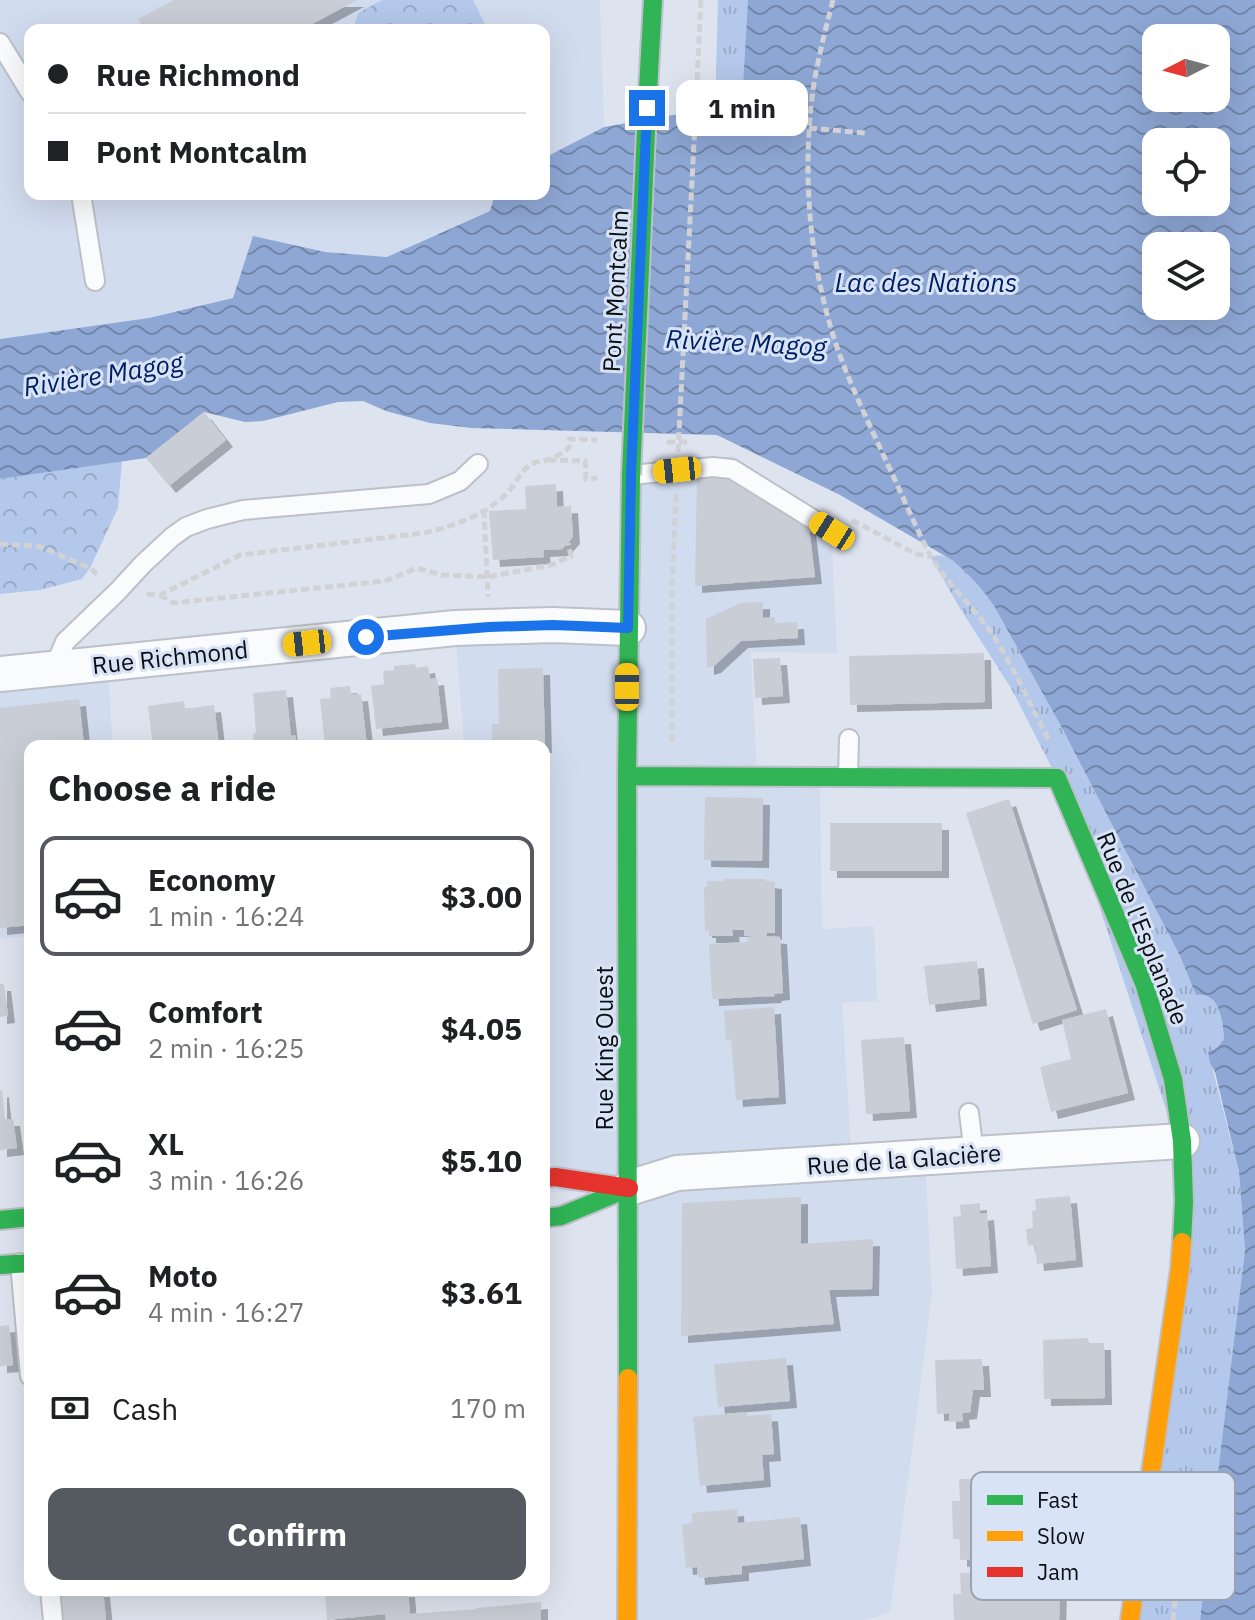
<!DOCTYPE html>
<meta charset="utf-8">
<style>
body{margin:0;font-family:"IBM Plex Sans",sans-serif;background:#f2f2f2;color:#202124;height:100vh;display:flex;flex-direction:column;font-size:30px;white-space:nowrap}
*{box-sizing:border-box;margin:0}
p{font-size:26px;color:#757577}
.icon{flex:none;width:44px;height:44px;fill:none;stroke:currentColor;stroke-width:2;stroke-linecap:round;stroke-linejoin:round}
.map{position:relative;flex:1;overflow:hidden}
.details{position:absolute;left:24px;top:740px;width:526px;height:856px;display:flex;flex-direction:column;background:#fff;border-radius:16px;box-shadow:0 8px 32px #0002}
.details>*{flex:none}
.hud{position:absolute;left:24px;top:24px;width:526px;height:176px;border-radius:16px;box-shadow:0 8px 32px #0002;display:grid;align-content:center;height:176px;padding:0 24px;background:#fff}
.needle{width:52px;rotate:264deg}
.buttons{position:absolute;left:1142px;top:24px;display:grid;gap:16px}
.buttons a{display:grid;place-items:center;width:88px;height:88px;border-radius:16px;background:#fff;box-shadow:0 8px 32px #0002;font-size:40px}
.end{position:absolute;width:36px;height:36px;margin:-18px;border:10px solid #1a73e8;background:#fff;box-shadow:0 0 0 4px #fff}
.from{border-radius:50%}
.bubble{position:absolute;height:56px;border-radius:16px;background:#fff;box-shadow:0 8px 32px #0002;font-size:26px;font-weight:700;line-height:56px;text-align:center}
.car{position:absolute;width:24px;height:48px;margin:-24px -12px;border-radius:10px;box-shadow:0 0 6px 2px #0007;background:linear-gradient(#f5c518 24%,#345 0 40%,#f5c518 0 76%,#345 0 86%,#f5c518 0)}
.hud b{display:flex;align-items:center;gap:28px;height:76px;font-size:30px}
.hud b+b{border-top:2px solid #e0e0e0}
.hud i{width:20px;height:20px;background:#202124}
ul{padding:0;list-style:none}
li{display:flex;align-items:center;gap:24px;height:120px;margin:0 16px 12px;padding:0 8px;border:4px solid transparent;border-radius:16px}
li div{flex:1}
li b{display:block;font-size:30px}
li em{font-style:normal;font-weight:700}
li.active{border-color:#555a61}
li>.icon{width:72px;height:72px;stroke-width:1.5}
h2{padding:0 24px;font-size:36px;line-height:96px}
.pay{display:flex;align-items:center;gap:20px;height:88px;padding:0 24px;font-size:30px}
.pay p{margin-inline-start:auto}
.cta{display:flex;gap:16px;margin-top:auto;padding:16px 24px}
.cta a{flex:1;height:92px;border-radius:16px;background:#555a61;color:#fff;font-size:32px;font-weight:700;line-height:92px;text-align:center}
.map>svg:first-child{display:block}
.built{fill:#d1dcee}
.grass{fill:url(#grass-tufts)}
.forest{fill:url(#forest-crowns)}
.water{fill:url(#water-waves);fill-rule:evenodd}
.building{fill:#c9cdd5;filter:url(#shadow)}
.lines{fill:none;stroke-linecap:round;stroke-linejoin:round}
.lane-casing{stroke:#bcc0c8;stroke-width:22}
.street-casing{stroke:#bcc0c8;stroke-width:38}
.fast-casing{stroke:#bcc0c8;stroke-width:22}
.slow-casing{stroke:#bcc0c8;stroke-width:22}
.jam-casing{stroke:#bcc0c8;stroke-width:22}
.path{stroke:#d0d2d5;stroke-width:5;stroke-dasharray:8 4;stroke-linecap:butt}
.lane{stroke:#fafbfd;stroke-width:18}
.street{stroke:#fafbfd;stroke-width:34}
.fast{stroke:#30b455;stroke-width:18}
.slow{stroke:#ff9f0a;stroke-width:18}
.jam{stroke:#e5322d;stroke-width:18}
.fast-bridge-casing{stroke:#bcc0c8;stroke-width:22;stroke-linecap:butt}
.path-bridge{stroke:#d0d2d5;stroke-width:5;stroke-dasharray:8 4;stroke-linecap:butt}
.fast-bridge{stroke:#30b455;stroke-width:18}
.route{stroke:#1a73e8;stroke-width:10}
.labels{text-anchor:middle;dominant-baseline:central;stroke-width:6;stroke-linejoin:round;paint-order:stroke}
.street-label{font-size:24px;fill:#0b0f15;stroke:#d8e3f5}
.water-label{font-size:26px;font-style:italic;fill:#002066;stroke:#d8e3f5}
.key{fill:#d8e3f5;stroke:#9aa3b2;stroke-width:2}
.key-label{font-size:22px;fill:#0b0f15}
</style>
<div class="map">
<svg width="1255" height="1620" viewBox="0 0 1255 1620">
<defs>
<pattern id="grass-tufts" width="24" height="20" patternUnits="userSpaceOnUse" patternTransform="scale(2)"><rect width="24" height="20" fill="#b4c8eb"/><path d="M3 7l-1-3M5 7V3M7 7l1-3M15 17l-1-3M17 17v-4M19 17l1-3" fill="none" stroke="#99abc9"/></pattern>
<pattern id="forest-crowns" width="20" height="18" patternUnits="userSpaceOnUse" patternTransform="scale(2)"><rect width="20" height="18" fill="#b4c8eb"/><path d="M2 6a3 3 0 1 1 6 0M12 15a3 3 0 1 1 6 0" fill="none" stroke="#99abc9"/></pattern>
<pattern id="water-waves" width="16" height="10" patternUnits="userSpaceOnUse" patternTransform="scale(2)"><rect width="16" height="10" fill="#8ea7d4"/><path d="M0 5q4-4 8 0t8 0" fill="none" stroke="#7286ab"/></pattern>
<filter id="shadow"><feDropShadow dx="7" dy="7" stdDeviation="0" flood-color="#0004"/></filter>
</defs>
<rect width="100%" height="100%" fill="#dee4ef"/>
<path class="built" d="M 0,0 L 600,0 L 604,127 L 544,158 L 544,30 L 30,30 L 30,194 L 495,194 L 491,210 L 387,257 L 325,252 L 233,298 L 149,318 L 0,339 Z
M 734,456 L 831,523 L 837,653 L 751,652 L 757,776 L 820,777 L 822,929 L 874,926 L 877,1001 L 842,1003 L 852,1162 L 925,1157 L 932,1293 L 914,1436 L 890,1612 L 866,1620 L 627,1620 L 629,1188 L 544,1193 L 544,746 L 464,746 L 455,628 L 628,628 L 631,475 Z
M 107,663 L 113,746 L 30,746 L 30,936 L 0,939 L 0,674 Z"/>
<path class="grass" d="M 718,0 L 748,0 L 743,105 L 715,108 Z
M 930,556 C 935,556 939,555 944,556 C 960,560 985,592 994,606 L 1062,728 L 1180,956 L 1196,995 C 1220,992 1223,1021 1224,1039 L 1216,1049 L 1208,1051 L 1239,1172 L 1245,1250 L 1200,1620 L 1130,1620 L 1184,1164 L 1057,778 L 1011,688 L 961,610 Z"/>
<path class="forest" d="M 382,0 L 473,0 L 488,30 L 353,30 L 358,13 Z
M 122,461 L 118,508 L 90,568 L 82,579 L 40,590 L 0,594 L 0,479 Z"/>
<path class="water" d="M 748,0 L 1255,0 L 1255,1620 L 1200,1620 L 1245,1250 L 1239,1172 L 1215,1072 L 1210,1063 L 1208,1051 L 1216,1049 L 1224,1039 C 1223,1022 1220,991 1196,995 L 1180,956 L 1062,728 L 994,606 C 982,588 969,574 952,560 L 840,495 L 717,435 L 471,428 L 430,423 L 386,411 L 363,401 L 338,402 L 263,421 L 245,422 L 204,412 L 146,458 L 0,479 L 0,339 L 149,318 L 233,298 L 253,236 L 325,252 L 387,257 L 490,211 L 495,194 L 544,194 L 544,158 L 604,127 L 702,110 L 742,105 ZM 1156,38 L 1216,38 L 1216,98 L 1156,98 ZM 1156,142 L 1216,142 L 1216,202 L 1156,202 ZM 1156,246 L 1216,246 L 1216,306 L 1156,306 Z"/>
<path class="building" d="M 174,0 L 357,0 L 301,30 L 144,30 L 138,19 Z
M 204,412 L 226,440 L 169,486 L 146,458 Z
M 726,476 L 808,520 L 815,577 L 695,586 L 697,478 Z
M 556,484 L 557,507 L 571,506 L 573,537 L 562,549 L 543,550 L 544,557 L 493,560 L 489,511 L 526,509 L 525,486 Z
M 763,602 L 763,618 L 775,617 L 775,623 L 797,622 L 798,638 L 741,641 L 714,666 L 707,668 L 706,619 L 740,603 Z
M 984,653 L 985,702 L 850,705 L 849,656 Z
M 780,658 L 783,696 L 755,698 L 753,659 Z
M 415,664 L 416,668 L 428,666 L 430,679 L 437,678 L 442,722 L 376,729 L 371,686 L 384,684 L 383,671 L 394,670 L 394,666 Z
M 543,668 L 545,746 L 492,746 L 492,724 L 499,724 L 498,669 Z
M 350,686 L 351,695 L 361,694 L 367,746 L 325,746 L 320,699 L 331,698 L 330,688 Z
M 286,690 L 291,736 L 295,735 L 296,746 L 254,746 L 253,733 L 256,733 L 253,693 Z
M 79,699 L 84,746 L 30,746 L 30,755 L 25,756 L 30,799 L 30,925 L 0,928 L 0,708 Z
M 184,701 L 185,709 L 214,705 L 219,746 L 153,746 L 148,706 Z
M 705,797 L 763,798 L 762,861 L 704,860 Z
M 1009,799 L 1077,1010 L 1033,1024 L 966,813 Z
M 830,823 L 942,823 L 942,871 L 830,871 Z
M 723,879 L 765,879 L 766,881 L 775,882 L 775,933 L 767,933 L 766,936 L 780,937 L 783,993 L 774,994 L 775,996 L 712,999 L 709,944 L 748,942 L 747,937 L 758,936 L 744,936 L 744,930 L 732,930 L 733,936 L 709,936 L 709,931 L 705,931 L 704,887 L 707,886 L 707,881 L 724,881 Z
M 977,961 L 980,999 L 929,1005 L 924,966 Z
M 0,984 L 4,984 L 8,1016 L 0,1017 Z
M 774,1007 L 779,1097 L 736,1100 L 731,1039 L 726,1040 L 724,1011 Z
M 1106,1009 L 1128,1093 L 1051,1112 L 1040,1067 L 1071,1059 L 1062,1020 Z
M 904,1037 L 910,1111 L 866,1114 L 861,1040 Z
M 2,1090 L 5,1119 L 13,1119 L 17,1148 L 0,1150 L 0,1091 Z
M 1070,1196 L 1076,1260 L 1037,1264 L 1035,1245 L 1028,1246 L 1026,1229 L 1033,1228 L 1032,1211 L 1036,1210 L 1035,1199 Z
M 801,1197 L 801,1244 L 873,1239 L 872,1289 L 829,1290 L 834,1324 L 681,1336 L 682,1203 Z
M 980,1203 L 980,1214 L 987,1213 L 991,1266 L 956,1269 L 953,1217 L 961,1216 L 960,1205 Z
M 9,1325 L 13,1365 L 0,1366 L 0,1326 Z
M 1088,1338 L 1089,1343 L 1104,1343 L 1105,1398 L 1044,1399 L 1043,1340 Z
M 786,1358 L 790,1401 L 718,1407 L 714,1364 Z
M 982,1359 L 984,1390 L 973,1390 L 970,1412 L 962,1413 L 963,1421 L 949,1422 L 949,1413 L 937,1414 L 935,1360 Z
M 747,1412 L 747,1416 L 771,1414 L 774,1454 L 762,1455 L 764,1480 L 700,1486 L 693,1417 Z
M 1046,1478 L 1058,1484 L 1052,1497 L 1058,1499 L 1059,1522 L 1053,1535 L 1059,1539 L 1060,1561 L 1058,1564 L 998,1564 L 998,1558 L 960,1560 L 960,1539 L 953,1539 L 952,1501 L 960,1501 L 959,1479 Z
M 737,1509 L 738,1523 L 800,1517 L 804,1559 L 742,1566 L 742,1574 L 698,1578 L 697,1567 L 686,1568 L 682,1525 L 692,1523 L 692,1513 Z
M 1047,1571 L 1059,1578 L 1055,1587 L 1060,1589 L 1059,1620 L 954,1620 L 953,1594 L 961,1594 L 960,1573 Z
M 59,1590 L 103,1590 L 106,1620 L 62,1620 Z
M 325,1590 L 408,1590 L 410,1614 L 477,1609 L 477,1608 L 541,1602 L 541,1620 L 386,1620 L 385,1614 L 327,1620 Z"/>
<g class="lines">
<defs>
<path id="lane" d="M 0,43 L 30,92
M 81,194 L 95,281
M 631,475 L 713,467 L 732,469 L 832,531
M 54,668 L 65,642 L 117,592 L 143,564 L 172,537 L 186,527 L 207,519 L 243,510 L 429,494 L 460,481 L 478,464
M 848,777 L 849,739
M 969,1113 L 974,1154
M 20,1263 L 30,1376
M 50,1590 L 53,1620"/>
<path id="street" d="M 0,674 L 455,628 L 553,625 L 628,628
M 629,1188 L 677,1173 L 1182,1141"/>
<path id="fast" d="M 647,108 L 653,0
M 627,776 L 1057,778 L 1144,983 L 1173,1079 L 1182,1141 L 1184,1202 L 1182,1242
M 544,1218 L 561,1216 L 629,1188
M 0,1220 L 30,1217
M 0,1265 L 30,1263
M 628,1378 L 627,776 L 631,475"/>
<path id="slow" d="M 627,1620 L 628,1378
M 1130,1620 L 1180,1269 L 1182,1242"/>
<path id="jam" d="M 544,1178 L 555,1177 L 629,1188"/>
</defs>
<use href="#lane" class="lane-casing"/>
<use href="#street" class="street-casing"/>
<use href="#fast" class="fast-casing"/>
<use href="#slow" class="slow-casing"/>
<use href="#jam" class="jam-casing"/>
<path class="path" d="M 833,0 C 826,27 819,55 814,83 C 801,172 809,268 839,353 C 853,391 871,428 888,465 C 902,494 914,524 929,553 C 945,583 978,610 996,640 C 1016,672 1032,708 1050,742
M 696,104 L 701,0
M 809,128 L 865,133
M 667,442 L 689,442
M 548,460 L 585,461 L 586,479 L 597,478
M 484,510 L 488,597
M 852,520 L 916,554 L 929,556
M 0,544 L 38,546 L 90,568 L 99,576
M 147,594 L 160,595 L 240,555 L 424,533 C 454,526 487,515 509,491 C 516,483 520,472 529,466 C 535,461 539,462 547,460 C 554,458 563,453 569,448 L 569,439 L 597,440
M 160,595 L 173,603 L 385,581 L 417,568 L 442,575 L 488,577 L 551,565 L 571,556 L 568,543
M 672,742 L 672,585 L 676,492
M 1173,1620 L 1180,1555"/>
<use href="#lane" class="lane"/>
<use href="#street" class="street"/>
<use href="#fast" class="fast"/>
<use href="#slow" class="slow"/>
<use href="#jam" class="jam"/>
<defs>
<path id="fast-bridge" d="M 631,475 L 647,108"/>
</defs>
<use href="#fast-bridge" class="fast-bridge-casing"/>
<path class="path-bridge" d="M 678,452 L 696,104"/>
<use href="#fast-bridge" class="fast-bridge"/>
</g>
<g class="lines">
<path class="route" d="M 366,637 L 489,627 L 553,625 L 628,628 L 631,475 L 647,108"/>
</g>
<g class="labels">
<g class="street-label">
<text transform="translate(615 291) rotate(-87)">Pont Montcalm</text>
<text transform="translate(170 657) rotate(-6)">Rue Richmond</text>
<text transform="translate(1143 928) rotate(68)">Rue de l'Esplanade</text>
<text transform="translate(604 1048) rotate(-90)">Rue King Ouest</text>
<text transform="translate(904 1159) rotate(-4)">Rue de la Glacière</text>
</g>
<g class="water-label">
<text x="926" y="282">Lac des Nations</text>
<text transform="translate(746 342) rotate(3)">Rivière Magog</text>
<text transform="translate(103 374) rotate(-9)">Rivière Magog</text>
</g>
</g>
<rect x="971" y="1472" width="264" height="128" rx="12" class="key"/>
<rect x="987" y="1495" width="36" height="10" fill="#30b455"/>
<rect x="987" y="1531" width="36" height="10" fill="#ff9f0a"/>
<rect x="987" y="1567" width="36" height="10" fill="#e5322d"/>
<g class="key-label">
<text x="1037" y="1508">Fast</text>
<text x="1037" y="1544">Slow</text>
<text x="1037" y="1580">Jam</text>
</g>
</svg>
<div class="buttons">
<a><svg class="needle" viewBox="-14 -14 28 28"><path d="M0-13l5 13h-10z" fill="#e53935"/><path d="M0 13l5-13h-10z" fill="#757577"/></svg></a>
<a><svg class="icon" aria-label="locate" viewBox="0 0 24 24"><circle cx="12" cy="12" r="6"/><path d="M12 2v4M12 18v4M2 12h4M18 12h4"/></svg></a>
<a><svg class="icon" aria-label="layers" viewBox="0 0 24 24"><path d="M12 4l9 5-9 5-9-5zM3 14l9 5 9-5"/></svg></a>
</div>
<i class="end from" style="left:366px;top:637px"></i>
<i class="end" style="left:647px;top:108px"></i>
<div class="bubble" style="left:676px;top:80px;width:132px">1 min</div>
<i class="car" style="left:677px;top:470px;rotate:264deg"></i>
<i class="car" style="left:832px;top:531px;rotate:302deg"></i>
<i class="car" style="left:307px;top:643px;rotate:264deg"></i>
<i class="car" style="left:627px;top:687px;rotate:0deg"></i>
<div class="hud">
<b><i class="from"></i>Rue Richmond</b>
<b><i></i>Pont Montcalm</b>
</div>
<section class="details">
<h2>Choose a ride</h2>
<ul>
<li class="active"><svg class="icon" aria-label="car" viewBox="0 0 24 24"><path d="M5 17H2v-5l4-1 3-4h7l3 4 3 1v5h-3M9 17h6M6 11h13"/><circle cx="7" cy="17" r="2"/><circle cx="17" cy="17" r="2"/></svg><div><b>Economy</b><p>1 min · 16:24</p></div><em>$3.00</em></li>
<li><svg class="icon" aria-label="car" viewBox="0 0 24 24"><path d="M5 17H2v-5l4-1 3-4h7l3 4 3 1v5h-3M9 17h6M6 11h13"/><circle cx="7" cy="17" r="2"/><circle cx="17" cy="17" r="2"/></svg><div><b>Comfort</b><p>2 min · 16:25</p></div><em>$4.05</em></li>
<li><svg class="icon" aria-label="car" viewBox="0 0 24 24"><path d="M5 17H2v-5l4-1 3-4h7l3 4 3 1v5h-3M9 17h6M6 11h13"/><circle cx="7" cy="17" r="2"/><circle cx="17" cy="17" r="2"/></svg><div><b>XL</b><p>3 min · 16:26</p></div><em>$5.10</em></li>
<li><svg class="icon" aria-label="car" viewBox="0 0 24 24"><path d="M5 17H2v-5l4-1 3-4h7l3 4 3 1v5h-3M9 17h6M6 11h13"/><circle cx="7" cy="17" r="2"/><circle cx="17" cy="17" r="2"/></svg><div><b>Moto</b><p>4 min · 16:27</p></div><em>$3.61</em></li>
</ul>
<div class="pay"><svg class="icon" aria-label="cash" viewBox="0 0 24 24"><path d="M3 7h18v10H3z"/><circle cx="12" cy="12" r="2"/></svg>Cash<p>170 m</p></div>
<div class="cta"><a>Confirm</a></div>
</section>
</div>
